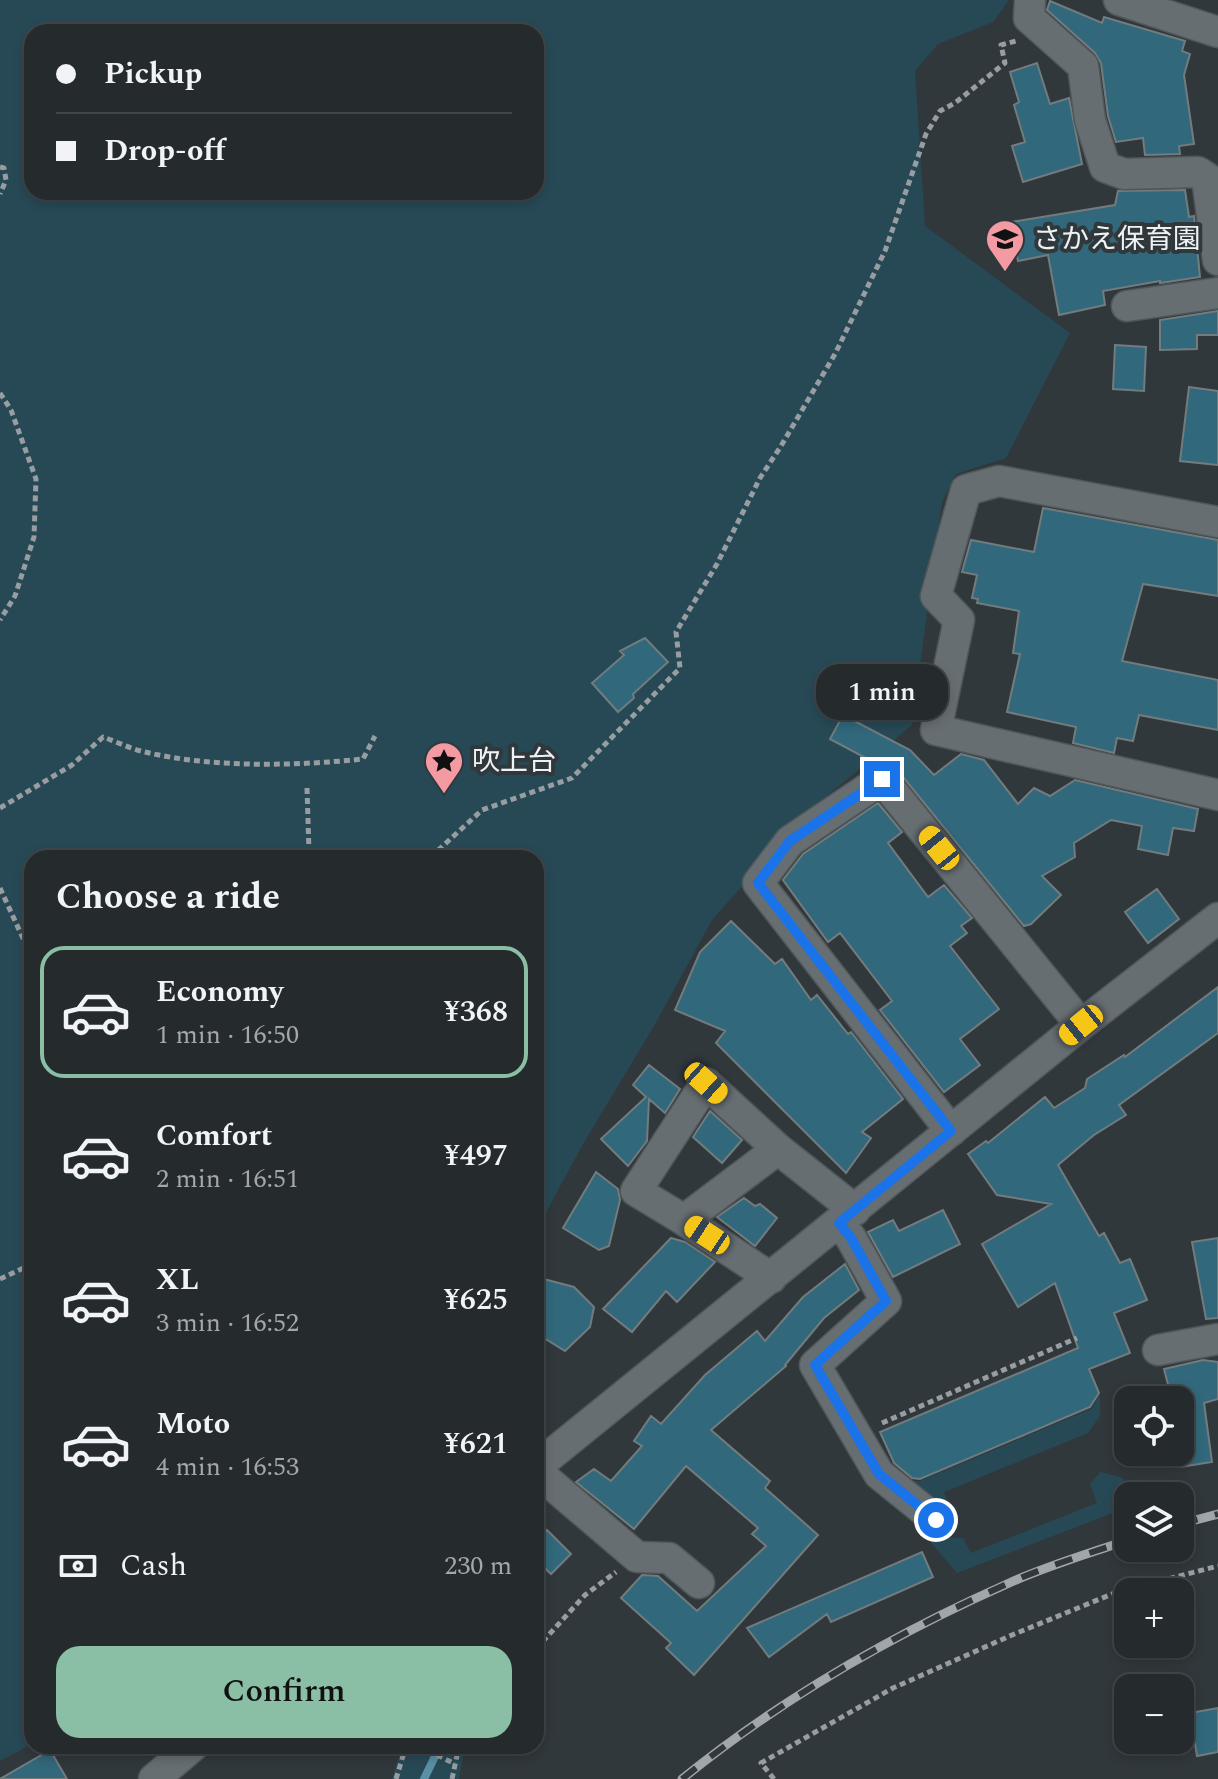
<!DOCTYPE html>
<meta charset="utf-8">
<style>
body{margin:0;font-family:Spectral,"Noto Sans JP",serif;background:#313639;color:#f1f3f6;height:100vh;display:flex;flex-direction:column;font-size:30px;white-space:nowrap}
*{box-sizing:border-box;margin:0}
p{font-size:26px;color:#a3a7aa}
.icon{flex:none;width:44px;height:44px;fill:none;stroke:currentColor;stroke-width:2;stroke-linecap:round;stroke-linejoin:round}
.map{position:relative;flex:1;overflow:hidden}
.side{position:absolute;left:24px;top:850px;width:520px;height:904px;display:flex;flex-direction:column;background:#252a2d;border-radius:24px;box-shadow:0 4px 12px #0003,0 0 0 2px #424649}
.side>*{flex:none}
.hud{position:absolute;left:24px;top:24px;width:520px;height:176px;border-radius:24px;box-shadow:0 4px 12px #0003,0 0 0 2px #424649;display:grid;align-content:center;height:176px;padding:0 32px;background:#252a2d}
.controls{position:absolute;left:1114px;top:1386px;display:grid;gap:16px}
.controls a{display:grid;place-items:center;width:80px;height:80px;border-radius:16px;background:#252a2d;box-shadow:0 4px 12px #0003,0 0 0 2px #424649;font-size:40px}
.end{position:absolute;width:36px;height:36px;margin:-18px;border:10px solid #1a73e8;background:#fff;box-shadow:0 0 0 4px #fff}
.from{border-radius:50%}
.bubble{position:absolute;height:56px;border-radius:24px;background:#252a2d;box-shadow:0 4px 12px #0003,0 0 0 2px #424649;font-size:26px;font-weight:600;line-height:56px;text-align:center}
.car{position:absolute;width:24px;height:48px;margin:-24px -12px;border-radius:10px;box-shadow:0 0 6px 2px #0007;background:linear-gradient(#f5c518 24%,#345 0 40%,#f5c518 0 76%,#345 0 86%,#f5c518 0)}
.hud b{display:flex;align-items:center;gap:28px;height:76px;font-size:30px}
.hud b+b{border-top:2px solid #424649}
.hud i{width:20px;height:20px;background:#f1f3f6}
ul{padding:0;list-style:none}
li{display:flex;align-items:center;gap:24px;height:132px;margin:0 16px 12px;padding:0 16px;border:4px solid transparent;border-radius:24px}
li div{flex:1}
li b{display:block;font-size:30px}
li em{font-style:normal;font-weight:600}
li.on{border-color:#8abfa5}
li>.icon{width:72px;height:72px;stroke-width:1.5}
h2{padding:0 32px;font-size:36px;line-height:96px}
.pay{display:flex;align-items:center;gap:20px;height:88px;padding:0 32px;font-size:30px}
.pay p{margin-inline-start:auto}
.cta{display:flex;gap:16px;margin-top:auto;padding:16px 32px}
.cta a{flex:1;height:92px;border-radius:24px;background:#8abfa5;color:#111;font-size:32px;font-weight:600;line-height:92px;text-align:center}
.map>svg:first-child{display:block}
.green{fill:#274955;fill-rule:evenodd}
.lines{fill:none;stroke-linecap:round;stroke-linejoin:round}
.stream{stroke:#5a90a5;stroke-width:8}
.building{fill:#32687b;stroke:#727b7e;stroke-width:2}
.minor-casing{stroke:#505759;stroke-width:33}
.path{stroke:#979da0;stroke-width:5;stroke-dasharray:6 4;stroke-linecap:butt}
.minor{stroke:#666e72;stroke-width:30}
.rail-casing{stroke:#a0a6a9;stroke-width:9}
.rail{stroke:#31383c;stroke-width:6;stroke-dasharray:18;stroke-linecap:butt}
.route{stroke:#1a73e8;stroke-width:10}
.labels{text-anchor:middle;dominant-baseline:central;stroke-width:8;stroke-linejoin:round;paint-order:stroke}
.poi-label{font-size:28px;fill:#edf2f4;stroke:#31383c;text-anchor:start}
</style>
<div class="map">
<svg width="1218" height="1779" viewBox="0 0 1218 1779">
<rect width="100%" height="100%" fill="#31383c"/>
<path class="green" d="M 0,0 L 1009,0 L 993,22 L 938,44 L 915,71 L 925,226 L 1070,333 L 1006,458 L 956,474 L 942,502 L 912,725 L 808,812 L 712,920 L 654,1026 L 583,1144 L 536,1231 L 536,858 L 32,858 L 32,1744 L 0,1761 ZM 32,32 L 536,32 L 536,192 L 32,192 Z
M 1100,1395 L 1100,1416 L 1088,1433 L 944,1492 L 952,1513 L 939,1516 L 902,1481 L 920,1481 L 1091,1409 Z
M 1100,1472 L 1123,1478 L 1129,1496 L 1128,1507 L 957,1573 L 926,1537 L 963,1538 L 971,1553 L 1097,1503 L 1090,1484 Z
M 402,1746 L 465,1746 L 459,1779 L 392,1779 Z"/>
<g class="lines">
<path class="stream" d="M 424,1779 L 440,1746"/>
</g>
<path class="building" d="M 1050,1 L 1102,23 L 1104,17 L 1185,41 L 1182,51 L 1190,54 L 1184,75 L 1194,144 L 1179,146 L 1180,154 L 1145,155 L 1143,138 L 1116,142 L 1108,116 L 1101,63 L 1095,53 L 1047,10 Z
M 1037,63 L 1050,104 L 1069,98 L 1082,164 L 1023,182 L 1012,146 L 1025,142 L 1014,105 L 1019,102 L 1010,72 Z
M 1185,190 L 1189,217 L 1194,216 L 1200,277 L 1160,283 L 1160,281 L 1103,291 L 1105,305 L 1059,315 L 1048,255 L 1018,261 L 1012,234 L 1016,233 L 1011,222 L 1115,205 L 1118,191 Z
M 1218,311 L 1218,335 L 1197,335 L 1197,349 L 1160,350 L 1160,320 Z
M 1115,345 L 1146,347 L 1144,391 L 1113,389 Z
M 1189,387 L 1218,391 L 1218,465 L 1180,461 Z
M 1043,508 L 1218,540 L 1218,596 L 1143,584 L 1122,661 L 1218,680 L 1218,730 L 1139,715 L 1133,741 L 1117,738 L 1114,753 L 1073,743 L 1076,727 L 1007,712 L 1020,654 L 1013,653 L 1019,611 L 977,603 L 978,599 L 972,598 L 977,575 L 962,572 L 971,540 L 1034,552 Z
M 645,638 L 668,662 L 633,694 L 634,698 L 618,712 L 592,683 L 624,655 L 620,651 Z
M 843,715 L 910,750 L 934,775 L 961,754 L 984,760 L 1018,804 L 1034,788 L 1050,796 L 1075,780 L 1198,809 L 1194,831 L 1173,828 L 1168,855 L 1138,849 L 1142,826 L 1111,820 L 1074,843 L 1075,857 L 1042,876 L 1061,895 L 1031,924 L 1024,926 L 895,767 L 888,762 L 875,763 L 830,739 Z
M 878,803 L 902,832 L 888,843 L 928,897 L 944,885 L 972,918 L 961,926 L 967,933 L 950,946 L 999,1009 L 960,1039 L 980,1065 L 944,1092 L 880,1010 L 892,1001 L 840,933 L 828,942 L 783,880 L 803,854 Z
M 1157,889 L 1179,919 L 1148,943 L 1125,912 Z
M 731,921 L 775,964 L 782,959 L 811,1000 L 817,995 L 848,1034 L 851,1032 L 903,1099 L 862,1132 L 871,1138 L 846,1173 L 716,1043 L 725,1031 L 675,1010 L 700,952 Z
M 1218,987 L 1218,1033 L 1119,1105 L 1126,1115 L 1094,1135 L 1058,1165 L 1099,1236 L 1104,1233 L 1120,1263 L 1130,1259 L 1147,1300 L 1114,1313 L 1130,1353 L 1089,1369 L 1099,1393 L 1090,1407 L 920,1479 L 912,1478 L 894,1463 L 880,1432 L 1078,1348 L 1055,1283 L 1018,1307 L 982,1244 L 1051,1204 L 997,1195 L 968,1154 L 986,1141 L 988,1143 L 1045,1097 L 1054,1108 L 1085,1088 L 1087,1079 L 1124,1055 L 1125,1057 Z
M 649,1065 L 680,1089 L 665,1113 L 649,1099 L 647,1141 L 628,1166 L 601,1139 L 646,1097 L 633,1085 Z
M 710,1111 L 742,1140 L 722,1163 L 693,1137 Z
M 596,1172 L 618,1189 L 620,1200 L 609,1246 L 599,1250 L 563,1228 Z
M 744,1198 L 755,1206 L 760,1204 L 777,1218 L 755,1246 L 717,1217 Z
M 943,1210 L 960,1244 L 893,1277 L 868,1232 L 893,1220 L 899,1231 Z
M 671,1238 L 685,1242 L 715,1262 L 677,1302 L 666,1291 L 632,1332 L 603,1309 Z
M 1218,1238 L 1218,1318 L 1206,1319 L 1192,1242 Z
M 845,1264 L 859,1290 L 824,1318 L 785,1365 L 786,1366 L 711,1430 L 770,1481 L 765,1488 L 818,1535 L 694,1675 L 666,1648 L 671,1643 L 621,1598 L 642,1575 L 658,1576 L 697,1611 L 766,1546 L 752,1534 L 758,1528 L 686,1466 L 634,1529 L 576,1482 L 594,1469 L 611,1481 L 642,1446 L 634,1441 L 651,1416 L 661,1424 L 705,1375 L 757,1331 L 765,1341 L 803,1297 Z
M 536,1277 L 574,1287 L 594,1307 L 590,1327 L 565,1351 L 536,1333 Z
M 1203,1360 L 1218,1362 L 1218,1399 L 1204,1403 L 1212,1462 L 1180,1467 L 1180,1400 L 1172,1400 L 1164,1369 Z
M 547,1530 L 571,1554 L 551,1574 L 536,1560 L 536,1541 Z
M 922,1552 L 933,1577 L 831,1622 L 827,1614 L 769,1657 L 747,1628 Z
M 1218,1708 L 1218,1752 L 1197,1756 L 1190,1713 Z
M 50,1750 L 67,1779 L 0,1779 Z"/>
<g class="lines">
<defs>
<path id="minor" d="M 1030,0 L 1029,18 L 1083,66 L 1090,120 L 1105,167 L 1124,174 L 1198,172 L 1207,178 L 1218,260
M 1119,0 L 1218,32
M 1127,306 L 1218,293
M 1218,522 L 999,481 L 966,490 L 936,596 L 959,620 L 936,730 L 1218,795
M 951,1131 L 758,883 L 790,841 L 882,779 L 1081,1025
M 684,1220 L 636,1191 L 706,1083 L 778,1149 L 855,1210
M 839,1223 L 851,1238 L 886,1301 L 815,1365 L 879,1474 L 936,1520
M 771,1278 L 684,1220 L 778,1149
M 1158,1350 L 1218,1339
M 536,1467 L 1081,1025 L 1218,918
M 536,1471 L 637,1557 L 669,1558 L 699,1583
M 154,1779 L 193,1746"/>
</defs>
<use href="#minor" class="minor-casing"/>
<path class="path" d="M 0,167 L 4,168 L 6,180 L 0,194
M 0,393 L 11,410 L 36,479 L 34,537 L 15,596 L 0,620
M 307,788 L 309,852 L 315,858
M 0,808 L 72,765 L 103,737 C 117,742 131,749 145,752 C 211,768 296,766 363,759 L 375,736
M 420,858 L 434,854 L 482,810 L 572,778 L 680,668 L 676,632 L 717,564 L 760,478 L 781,446 L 835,354 L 885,251 L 926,134 L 940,111 L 955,103 L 1005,63 L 1001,45 L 1016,41
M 0,888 L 32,958
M 0,1279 L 32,1264
M 882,1423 L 1077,1338
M 536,1649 L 585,1595 L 616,1572
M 419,1746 L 455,1764
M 396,1779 L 406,1746
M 452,1779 L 459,1746
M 774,1779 L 761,1763 L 893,1688 L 1012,1635 L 1117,1592 L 1218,1566"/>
<use href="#minor" class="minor"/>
<defs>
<path id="rail" d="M 1180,1524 L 1218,1514
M 682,1779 C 780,1700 892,1635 1007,1584 C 1046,1566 1088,1554 1128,1540"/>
</defs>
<use href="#rail" class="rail-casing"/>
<use href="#rail" class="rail"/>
</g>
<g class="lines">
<path class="route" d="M 882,779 L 790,841 L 758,883 L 951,1131 L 839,1223 L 851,1238 L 886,1301 L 815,1365 L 879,1474 L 936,1520"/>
</g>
<defs>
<symbol id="school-pin" viewBox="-11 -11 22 30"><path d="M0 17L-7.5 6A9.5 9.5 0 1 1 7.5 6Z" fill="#f49aa2" stroke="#31383c"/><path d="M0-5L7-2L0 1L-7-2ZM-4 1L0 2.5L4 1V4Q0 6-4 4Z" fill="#111"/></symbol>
<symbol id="sight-pin" viewBox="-11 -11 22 30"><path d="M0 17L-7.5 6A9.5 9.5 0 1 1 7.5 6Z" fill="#f49aa2" stroke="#31383c"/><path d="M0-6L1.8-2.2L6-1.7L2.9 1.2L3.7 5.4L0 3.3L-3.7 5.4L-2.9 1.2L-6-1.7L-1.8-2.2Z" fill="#111"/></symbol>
</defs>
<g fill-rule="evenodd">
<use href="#school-pin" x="983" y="217" width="44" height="60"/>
<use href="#sight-pin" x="422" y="739" width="44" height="60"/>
</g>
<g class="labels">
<g class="poi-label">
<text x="1033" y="239">さかえ保育園</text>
<text x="472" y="761">吹上台</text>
</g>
</g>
</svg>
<div class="controls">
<a><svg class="icon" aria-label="locate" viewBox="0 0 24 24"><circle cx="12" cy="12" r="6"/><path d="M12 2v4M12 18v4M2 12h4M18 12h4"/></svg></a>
<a><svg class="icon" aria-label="layers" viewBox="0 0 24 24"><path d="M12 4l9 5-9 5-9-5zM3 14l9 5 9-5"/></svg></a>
<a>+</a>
<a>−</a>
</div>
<i class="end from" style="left:936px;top:1520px"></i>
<i class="end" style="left:882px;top:779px"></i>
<div class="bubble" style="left:816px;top:664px;width:132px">1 min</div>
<i class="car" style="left:939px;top:848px;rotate:321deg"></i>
<i class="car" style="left:1081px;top:1025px;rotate:231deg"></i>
<i class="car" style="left:706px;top:1083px;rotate:132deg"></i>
<i class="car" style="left:707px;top:1235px;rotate:303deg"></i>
<div class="hud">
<b><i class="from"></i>Pickup</b>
<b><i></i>Drop-off</b>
</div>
<section class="side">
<h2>Choose a ride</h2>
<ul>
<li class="on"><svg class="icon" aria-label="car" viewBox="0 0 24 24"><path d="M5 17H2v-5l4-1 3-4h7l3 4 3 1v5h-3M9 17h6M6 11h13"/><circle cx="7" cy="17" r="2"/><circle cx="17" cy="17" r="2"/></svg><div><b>Economy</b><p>1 min · 16:50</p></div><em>¥368</em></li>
<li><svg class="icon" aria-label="car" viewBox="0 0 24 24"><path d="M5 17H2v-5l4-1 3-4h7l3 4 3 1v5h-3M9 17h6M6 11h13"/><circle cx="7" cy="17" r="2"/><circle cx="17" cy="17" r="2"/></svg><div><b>Comfort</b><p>2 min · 16:51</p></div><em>¥497</em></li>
<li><svg class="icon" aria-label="car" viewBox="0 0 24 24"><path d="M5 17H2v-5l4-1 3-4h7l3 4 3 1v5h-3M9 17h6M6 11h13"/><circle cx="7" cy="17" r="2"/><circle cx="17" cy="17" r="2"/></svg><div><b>XL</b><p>3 min · 16:52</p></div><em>¥625</em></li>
<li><svg class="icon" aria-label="car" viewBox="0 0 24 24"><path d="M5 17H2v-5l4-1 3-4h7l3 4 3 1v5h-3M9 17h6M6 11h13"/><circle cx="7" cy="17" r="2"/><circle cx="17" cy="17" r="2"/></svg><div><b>Moto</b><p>4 min · 16:53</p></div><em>¥621</em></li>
</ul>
<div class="pay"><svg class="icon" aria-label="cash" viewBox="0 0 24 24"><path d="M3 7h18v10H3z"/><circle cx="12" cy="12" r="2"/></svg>Cash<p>230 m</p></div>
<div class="cta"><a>Confirm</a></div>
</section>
</div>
